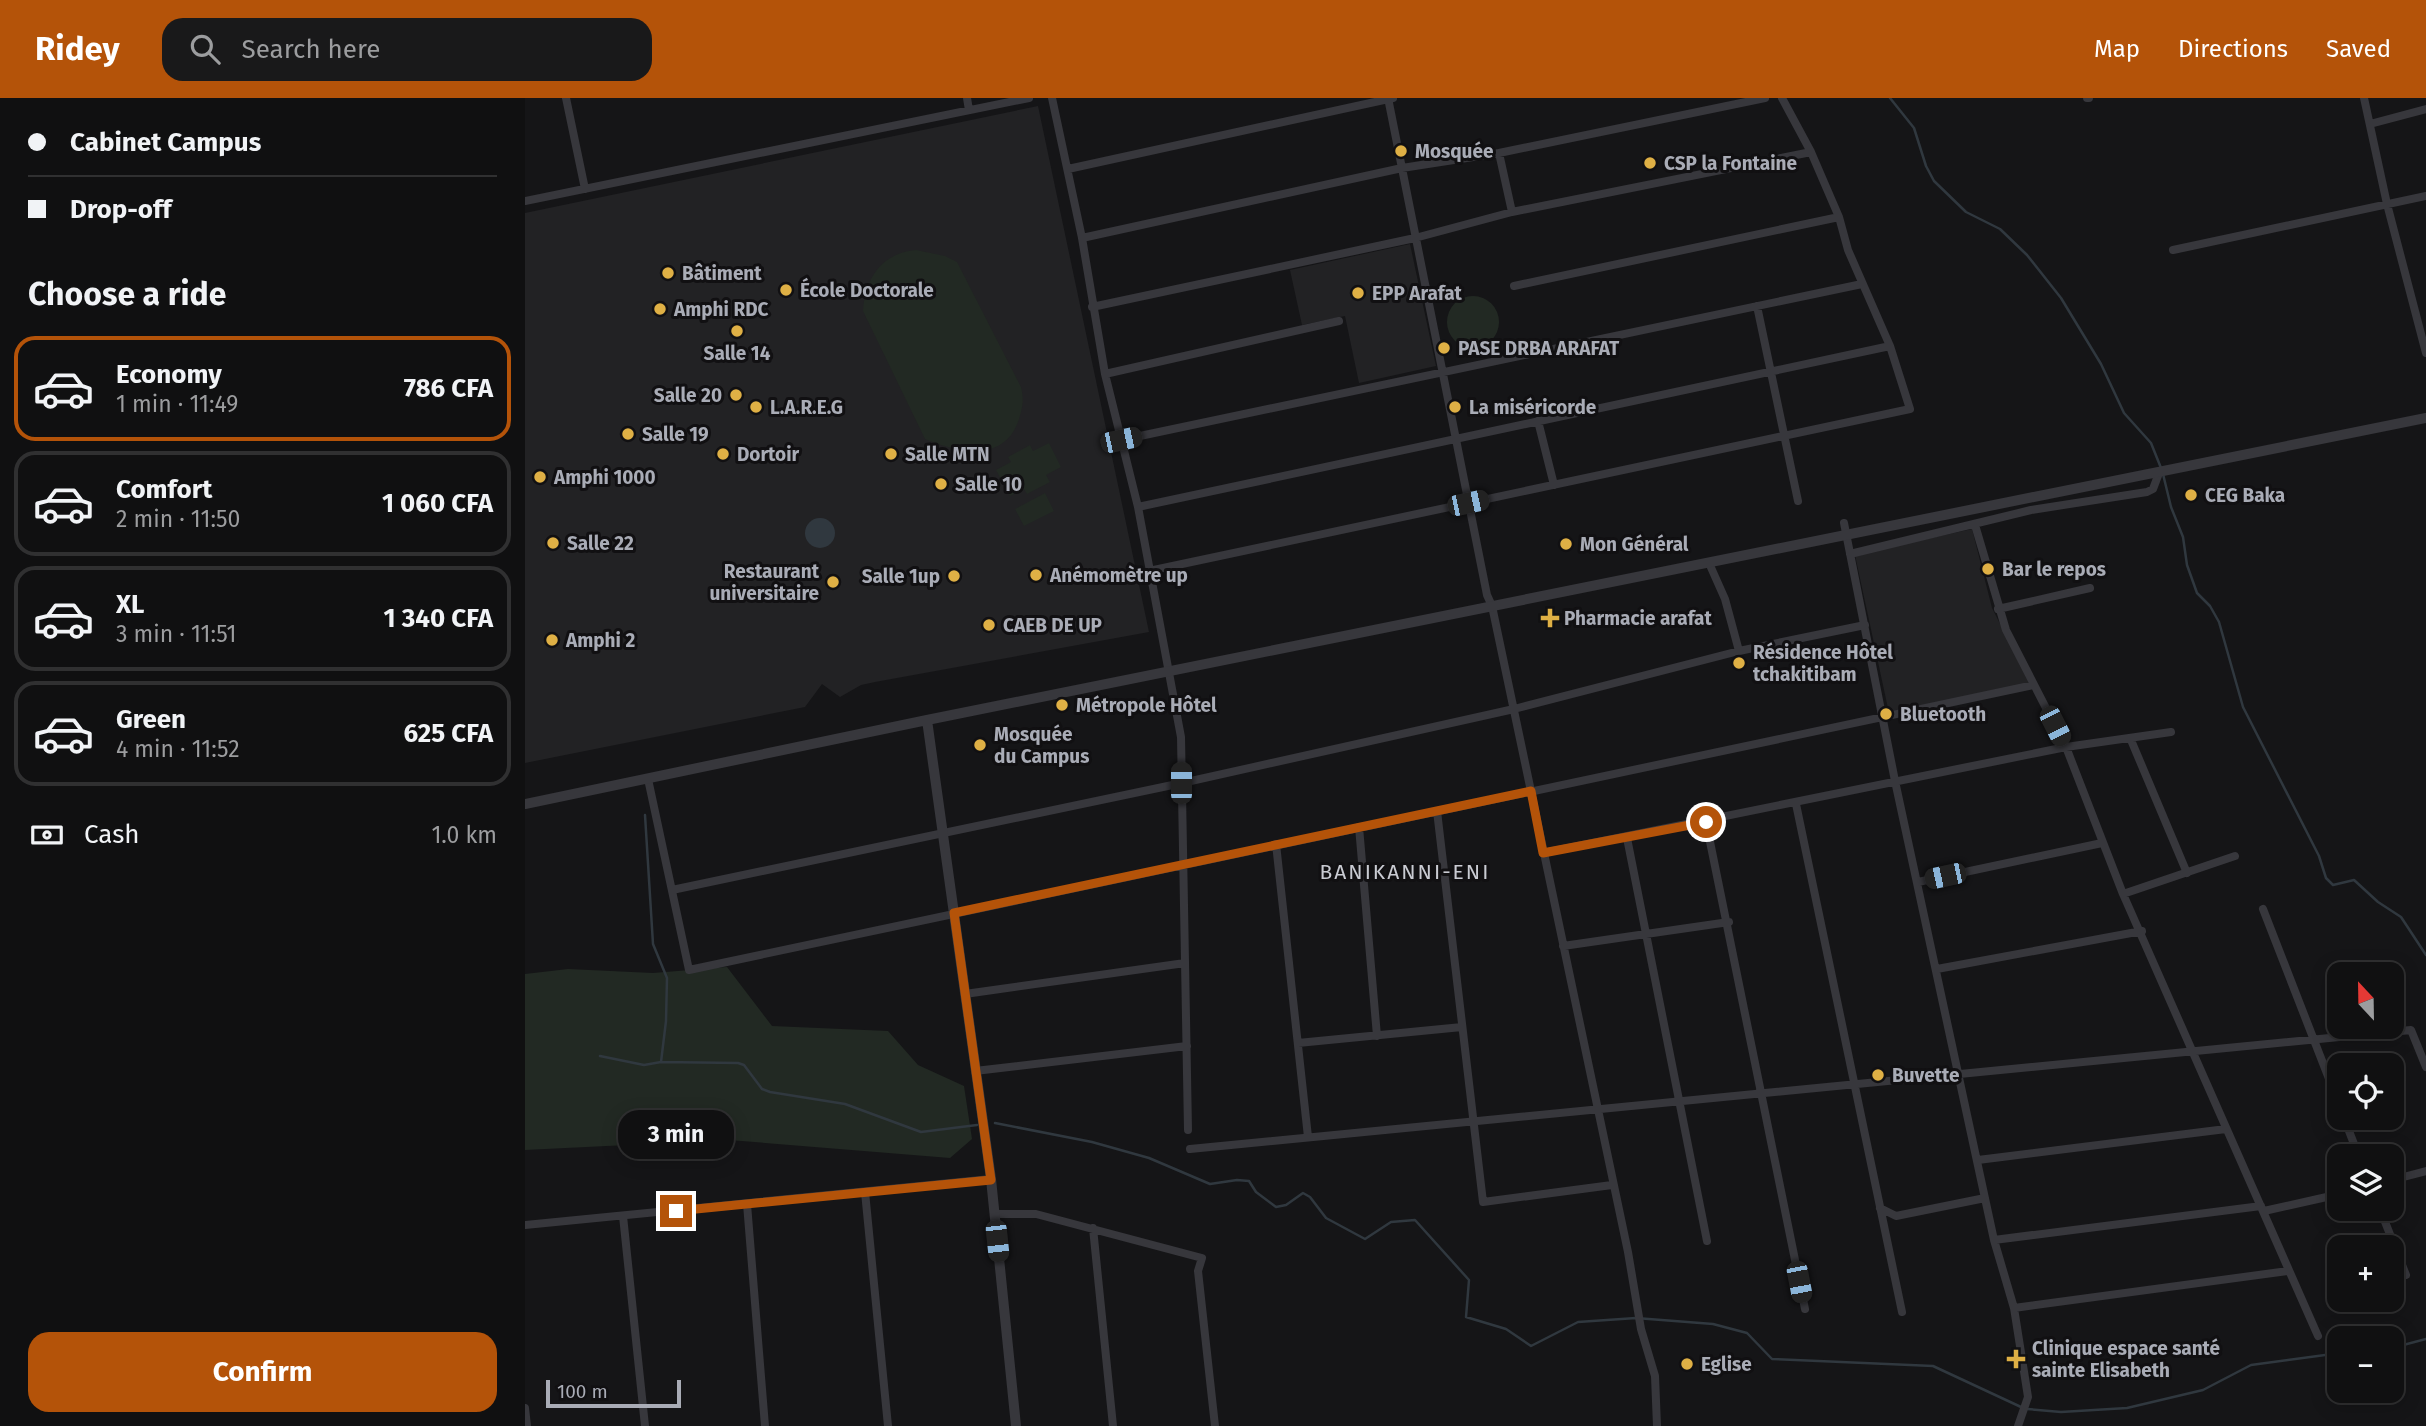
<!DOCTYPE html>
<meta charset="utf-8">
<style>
body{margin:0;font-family:"Fira Sans",sans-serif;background:#19191a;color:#f1f3f6;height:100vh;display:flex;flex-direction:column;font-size:26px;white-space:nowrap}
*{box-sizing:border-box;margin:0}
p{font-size:23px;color:#9c9d9f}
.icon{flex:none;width:38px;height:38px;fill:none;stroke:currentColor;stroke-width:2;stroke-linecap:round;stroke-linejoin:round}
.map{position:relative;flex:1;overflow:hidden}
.panel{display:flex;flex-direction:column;background:#101011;width:525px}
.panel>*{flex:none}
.guide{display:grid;align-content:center;height:154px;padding:0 28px;background:#101011}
.needle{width:46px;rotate:338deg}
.controls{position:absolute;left:1802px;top:864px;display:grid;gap:14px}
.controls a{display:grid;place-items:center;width:77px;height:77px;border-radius:14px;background:#101011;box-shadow:0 4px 18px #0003,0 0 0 2px #303031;font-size:35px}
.scale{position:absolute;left:21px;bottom:18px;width:135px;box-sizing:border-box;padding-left:7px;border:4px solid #a9acb6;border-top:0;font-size:19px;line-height:24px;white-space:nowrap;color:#a9acb6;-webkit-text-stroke:5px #111012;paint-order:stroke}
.end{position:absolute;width:32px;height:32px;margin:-16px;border:9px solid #b45309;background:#fff;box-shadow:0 0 0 4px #fff}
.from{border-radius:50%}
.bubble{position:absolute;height:49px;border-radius:21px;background:#101011;box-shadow:0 4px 18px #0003,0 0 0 2px #303031;font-size:23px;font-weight:700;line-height:49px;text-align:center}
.car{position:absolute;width:21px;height:42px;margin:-21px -10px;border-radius:9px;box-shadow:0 0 5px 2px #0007;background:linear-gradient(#222 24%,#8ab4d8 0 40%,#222 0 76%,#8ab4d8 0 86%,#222 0)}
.guide b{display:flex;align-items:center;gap:24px;height:66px;font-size:26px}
.guide b+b{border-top:2px solid #303031}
.guide i{width:18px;height:18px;background:#f1f3f6}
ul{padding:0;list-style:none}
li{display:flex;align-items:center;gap:21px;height:105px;margin:0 14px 10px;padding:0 14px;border:4px solid #303031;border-radius:21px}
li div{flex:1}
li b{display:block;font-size:26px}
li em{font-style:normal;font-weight:700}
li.on{border-color:#b45309}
li>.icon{width:63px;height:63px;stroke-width:1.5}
h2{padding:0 28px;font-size:32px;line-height:84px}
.pay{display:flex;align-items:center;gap:18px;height:77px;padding:0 28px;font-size:26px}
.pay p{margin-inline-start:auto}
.primary-button{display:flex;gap:14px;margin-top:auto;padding:14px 28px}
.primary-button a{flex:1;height:80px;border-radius:21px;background:#b45309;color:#fff;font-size:28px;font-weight:700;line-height:80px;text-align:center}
header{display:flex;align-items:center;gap:42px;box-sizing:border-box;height:98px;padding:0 35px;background:#b45309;color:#fff}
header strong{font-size:33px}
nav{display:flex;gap:38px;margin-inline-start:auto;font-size:24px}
.search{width:490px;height:63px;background:#19191a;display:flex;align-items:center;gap:18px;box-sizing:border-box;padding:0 24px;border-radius:21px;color:#9c9d9f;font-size:26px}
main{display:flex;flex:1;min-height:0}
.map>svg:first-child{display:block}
.built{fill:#222224}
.green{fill:#222923}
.water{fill:#30383f}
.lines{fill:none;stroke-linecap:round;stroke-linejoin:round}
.stream{stroke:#30383f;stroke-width:2.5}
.minor{stroke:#37373c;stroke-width:8}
.tertiary{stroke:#37373c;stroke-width:10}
.route{stroke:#b45309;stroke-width:9}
.poi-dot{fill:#dfb045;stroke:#111012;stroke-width:2.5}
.labels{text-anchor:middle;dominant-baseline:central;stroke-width:6;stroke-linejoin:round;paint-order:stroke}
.poi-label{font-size:19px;font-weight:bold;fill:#a9acb6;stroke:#111012;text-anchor:start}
.neighbourhood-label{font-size:21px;letter-spacing:2px;fill:#c9cbd2;stroke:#111012}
</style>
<header>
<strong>Ridey</strong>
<div class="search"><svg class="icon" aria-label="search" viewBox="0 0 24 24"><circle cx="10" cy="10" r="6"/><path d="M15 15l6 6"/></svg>Search here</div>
<nav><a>Map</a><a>Directions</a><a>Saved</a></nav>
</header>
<main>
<section class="panel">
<div class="guide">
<b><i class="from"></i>Cabinet Campus</b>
<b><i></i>Drop-off</b>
</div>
<h2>Choose a ride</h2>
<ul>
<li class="on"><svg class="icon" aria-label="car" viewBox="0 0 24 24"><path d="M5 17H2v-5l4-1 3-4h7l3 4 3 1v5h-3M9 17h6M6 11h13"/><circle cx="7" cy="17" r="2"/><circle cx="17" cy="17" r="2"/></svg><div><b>Economy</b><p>1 min · 11:49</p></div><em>786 CFA</em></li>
<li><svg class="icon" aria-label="car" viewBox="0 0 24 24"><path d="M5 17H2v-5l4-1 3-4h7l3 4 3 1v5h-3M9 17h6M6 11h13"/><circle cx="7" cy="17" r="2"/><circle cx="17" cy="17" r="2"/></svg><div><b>Comfort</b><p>2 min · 11:50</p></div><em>1 060 CFA</em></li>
<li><svg class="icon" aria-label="car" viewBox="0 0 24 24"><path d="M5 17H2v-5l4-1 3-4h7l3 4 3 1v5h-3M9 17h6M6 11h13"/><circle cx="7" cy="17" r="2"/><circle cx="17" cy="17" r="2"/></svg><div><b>XL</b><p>3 min · 11:51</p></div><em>1 340 CFA</em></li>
<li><svg class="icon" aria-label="car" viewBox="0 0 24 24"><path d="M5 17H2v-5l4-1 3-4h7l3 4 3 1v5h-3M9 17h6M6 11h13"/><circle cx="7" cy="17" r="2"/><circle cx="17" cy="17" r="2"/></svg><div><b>Green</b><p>4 min · 11:52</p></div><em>625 CFA</em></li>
</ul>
<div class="pay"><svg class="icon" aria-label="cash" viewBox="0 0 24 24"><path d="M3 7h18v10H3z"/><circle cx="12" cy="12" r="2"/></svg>Cash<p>1.0 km</p></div>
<div class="primary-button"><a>Confirm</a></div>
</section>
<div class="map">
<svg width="1901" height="1328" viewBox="0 0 1901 1328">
<rect width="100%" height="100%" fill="#151517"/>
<path class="built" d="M 513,8 L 624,534 L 350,584 L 336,587 L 315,599 L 297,586 L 280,609 L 0,665 L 0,115 Z
M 885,146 L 911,268 L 834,285 L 820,218 L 777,227 L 765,172 Z
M 1447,431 L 1467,510 L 1505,585 L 1364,615 L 1330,457 Z"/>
<path class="green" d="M 391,152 L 420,158 L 432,164 L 496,289 C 499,301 498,309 494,321 C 480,365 433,355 400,341 L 338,213 C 340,180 357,155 391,152 Z
M922 224a26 26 0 1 1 52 0a26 26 0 1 1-52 0Z
M 524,345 L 536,369 L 521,377 L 525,384 L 502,396 L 499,391 L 485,398 L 471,372 L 486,364 L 483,359 L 505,347 L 508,353 Z
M 520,395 L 529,413 L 499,428 L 490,411 Z
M 202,869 L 247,928 L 363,933 L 393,967 L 439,988 L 447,1041 L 425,1060 L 204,1042 L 0,1052 L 0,876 L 43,871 L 128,875 Z"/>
<path class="water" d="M280 435a15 15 0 1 1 30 0a15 15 0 1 1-30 0Z"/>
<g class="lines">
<path class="stream" d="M 1365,0 L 1389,30 L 1401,68 L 1409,83 L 1441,114 L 1475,131 L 1502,157 L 1536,200 L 1576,266 L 1599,315 L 1626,345 L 1636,370
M 1638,376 L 1646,409 L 1658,439 L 1662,467 L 1672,495 L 1685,508 L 1694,524 L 1718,609 L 1794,758 L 1801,780 L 1808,787 L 1829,782 L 1853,804 L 1876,819 L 1901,857
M 120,717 L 128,846 L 142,880 L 141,923 L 136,964
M 75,958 L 119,967 L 136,964 L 213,965 L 219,967 L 237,991 L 245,994 L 320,1006 L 396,1034 L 452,1027
M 470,1025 L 567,1044 L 624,1060 L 685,1086 L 712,1082 L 724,1083 L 731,1094 L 751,1109 L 761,1107 L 778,1095 L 785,1099 L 801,1120 L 840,1141 L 866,1124 L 890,1122 L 944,1182 L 941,1219 L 981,1231 L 1006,1248 L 1053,1224 L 1111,1220 L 1188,1226 L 1222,1235 L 1247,1261 L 1408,1268 L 1496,1309
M 1867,1250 L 1901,1241
M 1502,1311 L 1536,1314 L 1602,1310 L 1678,1292 L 1726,1267 L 1815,1255"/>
<path class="minor" d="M 41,0 L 60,91
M 442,0 L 444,12
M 527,0 L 557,140 L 580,276 L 613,409 L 656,639 L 663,1032
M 863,0 L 962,497 L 967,508 L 1103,1154 L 1116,1231 L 1130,1278 L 1132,1328
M 1562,0 L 1564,0
M 1839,0 L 1862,106 L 1901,255
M 1845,26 L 1901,11
M 974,55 L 987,114
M 543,71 L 868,0
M 0,103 L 504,0
M 557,140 L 877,70 L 974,55 L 1240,0
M 1648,152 L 1901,98
M 989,188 L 1314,119
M 1232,208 L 1273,403
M 567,209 L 890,140 L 987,114 L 1286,54
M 580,276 L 814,223
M 1013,323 L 1029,387
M 596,342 L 1337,186
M 613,409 L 1365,248
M 1319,425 L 1370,683 L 1469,1142 L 1489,1210 L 1503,1299 L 1493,1328
M 1450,427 L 1481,532 L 1541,649 L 1598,796 L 1793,1238
M 1325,456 L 1506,412 L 1622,394 L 1628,391 L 1634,375
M 1184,465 L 1200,501 L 1214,553
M 624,473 L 1385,311 L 1365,248 L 1323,152 L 1314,119 L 1286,54 L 1257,0
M 1473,511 L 1565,490
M 1606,642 L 1662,775
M 123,681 L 164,872 L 1509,587
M 1271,706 L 1377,1214
M 912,713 L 958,1104 L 1087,1087
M 1181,724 L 1280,1211
M 834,729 L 852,938
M 1102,740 L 1182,1143
M 751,746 L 783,1039
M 1018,755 L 1541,649 L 1646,634
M 1393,784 L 1577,745
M 147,792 L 657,685 L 989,611 L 1214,553 L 1340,527
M 1598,796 L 1710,758
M 1738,811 L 1815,1009
M 1038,848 L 1204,824
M 1412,871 L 1617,833
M 440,896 L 660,865
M 773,945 L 937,929
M 450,973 L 662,948
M 1819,1020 L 1834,1059
M 665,1051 L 1886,932 L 1901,969
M 1453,1062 L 1701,1031
M 1867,1082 L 1901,1073
M 340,1094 L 363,1328
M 222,1106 L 240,1328
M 1355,1110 L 1371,1118 L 1460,1100
M 1855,1111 L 1881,1177
M 1739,1113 L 1815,1096
M 469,1116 L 511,1116 L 677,1160 L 673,1173 L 690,1328
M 98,1118 L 120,1328
M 0,1127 L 466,1081
M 568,1130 L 588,1328
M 1469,1142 L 1736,1108
M 1489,1210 L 1763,1173
M 0,1310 L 2,1328"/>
<path class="tertiary" d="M 402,622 L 466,1081 L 491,1328
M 0,706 L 402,622 L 1901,320"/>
</g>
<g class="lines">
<path class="route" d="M 151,1113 L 466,1082 L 429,815 L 1006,693 L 1018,755 L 1181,724"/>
</g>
<g class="poi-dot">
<circle cx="876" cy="53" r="7"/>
<circle cx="1125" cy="65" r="7"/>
<circle cx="143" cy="175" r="7"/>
<circle cx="261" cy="192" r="7"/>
<circle cx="833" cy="195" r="7"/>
<circle cx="135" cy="211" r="7"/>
<circle cx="212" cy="233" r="7"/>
<circle cx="919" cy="250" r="7"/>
<circle cx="211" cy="297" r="7"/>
<circle cx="231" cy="309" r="7"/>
<circle cx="930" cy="309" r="7"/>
<circle cx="103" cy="336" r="7"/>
<circle cx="198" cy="356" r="7"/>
<circle cx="366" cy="356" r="7"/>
<circle cx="15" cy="379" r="7"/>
<circle cx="416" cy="386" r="7"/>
<circle cx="1666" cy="397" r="7"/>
<circle cx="28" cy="445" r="7"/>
<circle cx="1041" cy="446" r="7"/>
<circle cx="1463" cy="471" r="7"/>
<circle cx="511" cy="477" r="7"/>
<circle cx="429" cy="478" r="7"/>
<circle cx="308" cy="484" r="7"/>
<path d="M1021.5 509.5h7v7h7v7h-7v7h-7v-7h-7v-7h7z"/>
<circle cx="464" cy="527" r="7"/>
<circle cx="27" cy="542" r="7"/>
<circle cx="1214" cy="565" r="7"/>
<circle cx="537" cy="607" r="7"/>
<circle cx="1361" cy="616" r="7"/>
<circle cx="455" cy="647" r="7"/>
<circle cx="1353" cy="977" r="7"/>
<path d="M1487.5 1250.5h7v7h7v7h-7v7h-7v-7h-7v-7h7z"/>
<circle cx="1162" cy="1266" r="7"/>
</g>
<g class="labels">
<g class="poi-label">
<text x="890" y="53">Mosquée</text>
<text x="1139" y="65">CSP la Fontaine</text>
<text x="157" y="175">Bâtiment</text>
<text x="275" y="192">École Doctorale</text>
<text x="847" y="195">EPP Arafat</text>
<text x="149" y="211">Amphi RDC</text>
<text x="933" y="250">PASE DRBA ARAFAT</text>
<text x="212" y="255" text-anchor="middle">Salle 14</text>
<text x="197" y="297" text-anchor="end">Salle 20</text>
<text x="245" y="309">L.A.R.E.G</text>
<text x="944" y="309">La miséricorde</text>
<text x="117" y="336">Salle 19</text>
<text x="212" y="356">Dortoir</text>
<text x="380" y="356">Salle MTN</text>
<text x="29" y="379">Amphi 1000</text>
<text x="430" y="386">Salle 10</text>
<text x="1680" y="397">CEG Baka</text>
<text x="42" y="445">Salle 22</text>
<text x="1055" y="446">Mon Général</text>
<text x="1477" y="471">Bar le repos</text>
<text x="294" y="473" text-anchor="end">Restaurant<tspan x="294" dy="22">universitaire</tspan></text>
<text x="525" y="477">Anémomètre up</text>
<text x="415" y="478" text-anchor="end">Salle 1up</text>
<text x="1039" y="520">Pharmacie arafat</text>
<text x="478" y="527">CAEB DE UP</text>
<text x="41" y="542">Amphi 2</text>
<text x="1228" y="554">Résidence Hôtel<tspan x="1228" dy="22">tchakitibam</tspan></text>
<text x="551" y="607">Métropole Hôtel</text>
<text x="1375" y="616">Bluetooth</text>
<text x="469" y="636">Mosquée<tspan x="469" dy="22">du Campus</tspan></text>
<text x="1367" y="977">Buvette</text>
<text x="1507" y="1250">Clinique espace santé<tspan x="1507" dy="22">sainte Elisabeth</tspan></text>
<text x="1176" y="1266">Eglise</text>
</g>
<g class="neighbourhood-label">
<text x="880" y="774">BANIKANNI-ENI</text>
</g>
</g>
</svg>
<div class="controls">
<a><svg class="needle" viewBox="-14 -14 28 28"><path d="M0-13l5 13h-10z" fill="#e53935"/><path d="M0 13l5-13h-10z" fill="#9c9d9f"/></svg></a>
<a><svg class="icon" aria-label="locate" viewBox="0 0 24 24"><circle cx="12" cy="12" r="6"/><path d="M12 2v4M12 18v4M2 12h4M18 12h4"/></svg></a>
<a><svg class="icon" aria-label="layers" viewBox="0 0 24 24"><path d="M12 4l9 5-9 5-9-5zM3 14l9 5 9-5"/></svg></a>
<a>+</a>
<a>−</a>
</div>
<div class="scale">100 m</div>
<i class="end from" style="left:1181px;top:724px"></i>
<i class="end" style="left:151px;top:1113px"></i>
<div class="bubble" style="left:93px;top:1012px;width:116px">3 min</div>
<i class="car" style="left:596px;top:342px;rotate:78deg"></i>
<i class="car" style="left:943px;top:405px;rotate:78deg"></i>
<i class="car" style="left:1530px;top:628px;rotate:153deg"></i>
<i class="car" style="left:656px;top:685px;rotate:0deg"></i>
<i class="car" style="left:1420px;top:778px;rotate:258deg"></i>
<i class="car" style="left:472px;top:1143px;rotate:174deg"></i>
<i class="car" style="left:1274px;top:1184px;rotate:169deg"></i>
</div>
</main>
